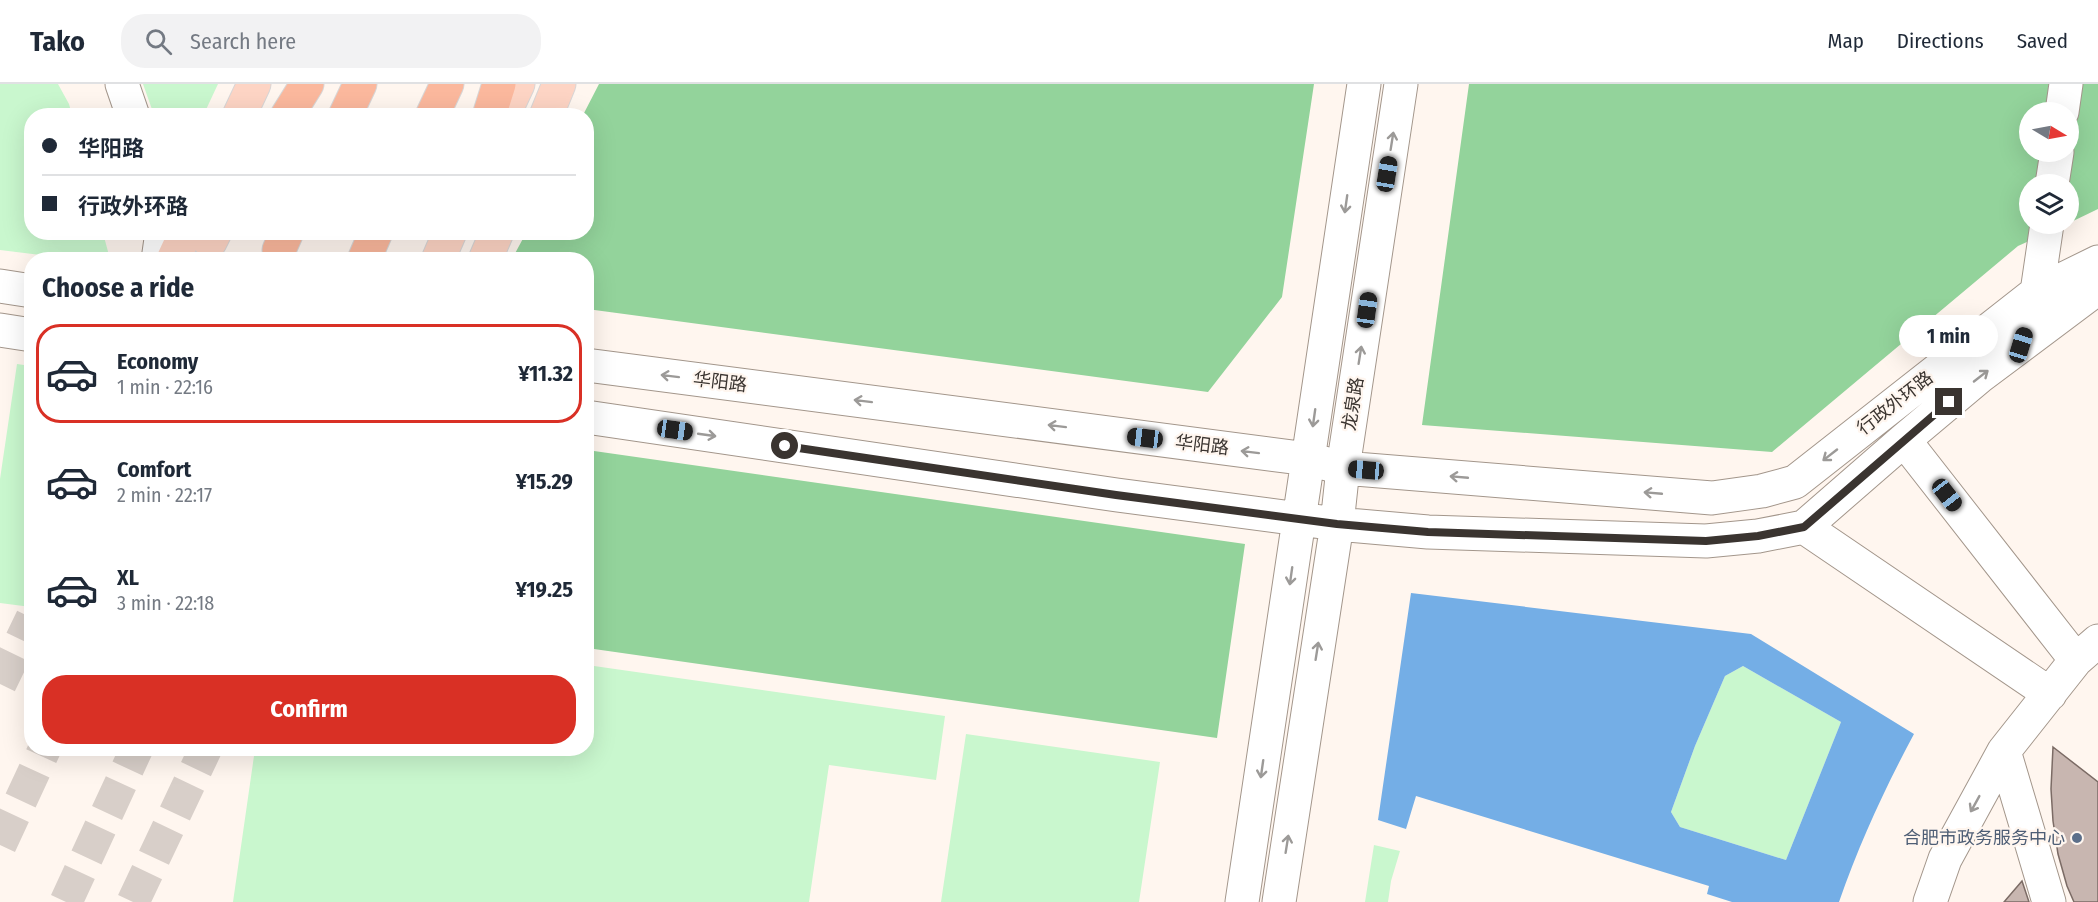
<!DOCTYPE html>
<meta charset="utf-8">
<style>
body{margin:0;font-family:"Fira Sans Condensed","Noto Sans SC",sans-serif;background:#f2f2f3;color:#1f2937;height:100vh;display:flex;flex-direction:column;font-size:22px;white-space:nowrap}
*{box-sizing:border-box;margin:0}
p{font-size:20px;color:#747a83}
.icon{flex:none;width:33px;height:33px;fill:none;stroke:currentColor;stroke-width:2;stroke-linecap:round;stroke-linejoin:round}
.map{position:relative;flex:1;overflow:hidden}
.details{position:absolute;left:24px;top:168px;width:570px;height:504px;display:flex;flex-direction:column;background:#fff;border-radius:24px;box-shadow:0 6px 24px #0002}
.details>*{flex:none}
.top-card{position:absolute;left:24px;top:24px;width:570px;height:132px;border-radius:24px;box-shadow:0 6px 24px #0002;display:grid;align-content:center;height:132px;padding:0 18px;background:#fff}
.needle{width:39px;rotate:100deg}
.buttons{position:absolute;left:2019px;top:18px;display:grid;gap:12px}
.buttons a{display:grid;place-items:center;width:60px;height:60px;border-radius:50%;background:#fff;box-shadow:0 6px 24px #0002;font-size:30px}
.end{position:absolute;width:27px;height:27px;margin:-14px;border:8px solid #3a3430;background:#fff;box-shadow:0 0 0 3px #fff}
.from{border-radius:50%}
.bubble{position:absolute;height:42px;border-radius:21px;background:#fff;box-shadow:0 6px 24px #0002;font-size:20px;font-weight:700;line-height:42px;text-align:center}
.car{position:absolute;width:18px;height:36px;margin:-18px -9px;border-radius:8px;box-shadow:0 0 4px 2px #0007;background:linear-gradient(#222 24%,#8ab4d8 0 40%,#222 0 76%,#8ab4d8 0 86%,#222 0)}
.top-card b{display:flex;align-items:center;gap:21px;height:57px;font-size:22px}
.top-card b+b{border-top:2px solid #e0e1e3}
.top-card i{width:15px;height:15px;background:#1f2937}
ul{padding:0;list-style:none}
li{display:flex;align-items:center;gap:18px;height:99px;margin:0 12px 9px;padding:0 6px;border:3px solid transparent;border-radius:24px}
li div{flex:1}
li b{display:block;font-size:22px}
li em{font-style:normal;font-weight:700}
li.selected{border-color:#d93025}
li>.icon{width:54px;height:54px;stroke-width:1.5}
h2{padding:0 18px;font-size:27px;line-height:72px}
.cta{display:flex;gap:12px;margin-top:auto;padding:12px 18px}
.cta a{flex:1;height:69px;border-radius:24px;background:#d93025;color:#fff;font-size:24px;font-weight:700;line-height:69px;text-align:center}
header{display:flex;align-items:center;gap:36px;box-sizing:border-box;height:84px;padding:0 30px;background:#fff;border-bottom:2px solid #e0e1e3}
header strong{font-size:28px}
nav{display:flex;gap:33px;margin-inline-start:auto;font-size:21px}
.search{width:420px;height:54px;background:#f2f2f3;display:flex;align-items:center;gap:15px;box-sizing:border-box;padding:0 21px;border-radius:24px;color:#747a83;font-size:22px}
.map>svg:first-child{display:block}
.green{fill:#c9f7ce}
.forest{fill:#93d39b;fill-rule:evenodd}
.water{fill:#74aee6;fill-rule:evenodd}
.building{fill:#c8b6b0;stroke:#7b6b65;stroke-width:1.5}
.lines{fill:none;stroke-linecap:round;stroke-linejoin:round}
.major-tunnel{stroke:#d8cfc9;stroke-width:33;stroke-dasharray:33 16;stroke-linecap:butt}
.highway-tunnel{stroke:#d8cfc9;stroke-width:33;stroke-dasharray:33 16;stroke-linecap:butt}
.minor-casing{stroke:#a3968b;stroke-width:35}
.major-casing{stroke:#d8d6d6;stroke-width:35}
.highway-casing{stroke:#d8d6d6;stroke-width:35}
.minor{stroke:#fff;stroke-width:33}
.major{stroke:#fdd4c4;stroke-width:33}
.highway{stroke:#fbb89d;stroke-width:33}
.oneway{stroke:#9c9a98}
.route{stroke:#3a3430;stroke-width:8}
.service-dot{fill:#5c6f8a;stroke:#fff6ef;stroke-width:2}
.labels{text-anchor:middle;dominant-baseline:central;stroke-width:4.5;stroke-linejoin:round;paint-order:stroke}
.street-label{font-size:18px;fill:#3a3430;stroke:#fff6ef}
.service-label{font-size:18px;fill:#4e5e75;stroke:#fff6ef;text-anchor:end}
</style>
<header>
<strong>Tako</strong>
<div class="search"><svg class="icon" aria-label="search" viewBox="0 0 24 24"><circle cx="10" cy="10" r="6"/><path d="M15 15l6 6"/></svg>Search here</div>
<nav><a>Map</a><a>Directions</a><a>Saved</a></nav>
</header>
<div class="map">
<svg width="2098" height="818" viewBox="0 0 2098 818">
<rect width="100%" height="100%" fill="#fff6ef"/>
<path class="green" d="M 0,0 L 58,0 L 69,20 L 72,31 L 32,32 L 32,148 L 103,149 L 110,175 L 73,175 L 0,166 Z
M 143,0 L 218,0 L 203,32 L 154,31 Z
M 17,280 L 31,282 L 31,523 L 0,519 L 0,395 Z
M 587,581 L 945,632 L 936,696 L 829,681 L 809,818 L 233,818 L 255,665 L 586,664 Z
M 1743,582 L 1841,638 L 1786,776 L 1680,743 L 1671,728 L 1695,662 L 1725,592 Z
M 966,650 L 1160,678 L 1139,818 L 941,818 Z
M 1374,761 L 1400,767 L 1391,797 L 1388,818 L 1365,818 Z"/>
<path class="forest" d="M 599,0 L 1314,0 L 1282,213 L 1208,308 L 587,225 L 586,176 L 512,175 L 526,149 L 586,148 L 586,32 L 583,31 Z
M 1469,0 L 2098,0 L 2098,125 L 2069,139 L 2068,100 L 2030,100 L 2030,140 L 2067,140 L 2018,162 L 1772,368 L 1422,341 ZM 2030,28 L 2068,28 L 2068,68 L 2030,68 Z
M 587,366 L 1245,460 L 1217,654 L 587,564 Z"/>
<path class="water" d="M 1411,509 L 1751,550 L 1914,650 C 1884,706 1860,758 1839,818 L 1732,818 L 1707,810 L 1709,802 L 1416,712 L 1406,745 L 1378,736 ZM 1743,582 L 1841,638 L 1786,776 L 1680,743 L 1671,728 L 1695,662 L 1725,592 Z"/>
<path class="building" d="M 2053,663 L 2098,698 L 2098,818 L 2074,818 L 2067,802 L 2058,770 L 2053,737 L 2051,705 Z
M 2022,797 L 2029,818 L 2004,818 Z"/>
<g class="lines">
<path class="major-tunnel" d="M 0,600 L 32,534
M 133,818 L 206,664"/>
<path class="highway-tunnel" d="M 0,761 L 45,664
M 66,818 L 137,664"/>
<defs>
<path id="minor" d="M 122,0 L 133,32
M 2062,28 L 2066,0
M 2052,100 L 2057,68
M 158,176 L 162,148
M 0,202 L 32,207
M 2033,223 L 2037,208 L 2047,140
M 0,246 L 32,251
M 586,281 L 1308,375 L 1343,384 L 1712,414 L 1762,407 L 1795,398 L 2037,208 L 2098,178
M 586,333 L 1117,411 L 1337,440 L 1428,448 L 1706,457 L 1758,452 L 1804,443 L 1904,356 L 1979,293 L 2098,204
M 1904,356 L 2076,576
M 1804,443 L 2050,610
M 2004,667 L 2049,818
M 1242,818 L 1364,0
M 1279,818 L 1337,440 L 1343,384 L 1401,0
M 1930,818 L 1945,775 L 2004,667 L 2076,576 L 2098,557"/>
<path id="major" d="M 239,32 L 254,0
M 503,32 L 518,0
M 546,32 L 559,0
M 210,158 L 215,148
M 173,176 L 186,148
M 438,176 L 450,148
M 485,176 L 497,148"/>
<path id="highway" d="M 287,32 L 307,0
M 345,32 L 360,0
M 432,32 L 447,0
M 489,32 L 499,0
M 279,166 L 287,148
M 364,176 L 376,148"/>
</defs>
<use href="#minor" class="minor-casing"/>
<use href="#major" class="major-casing"/>
<use href="#highway" class="highway-casing"/>
<use href="#minor" class="minor"/>
<use href="#major" class="major"/>
<use href="#highway" class="highway"/>
</g>
<defs><path id="oneway-shaft" d="M-6 0H5M1.5-3L5.5 0L1.5 3" fill="none" stroke-width="1.6" stroke-linecap="round" stroke-linejoin="round" transform="scale(1.5)"/></defs>
<g class="oneway">
<use href="#oneway-shaft" transform="translate(1392 57) rotate(-81)"/>
<use href="#oneway-shaft" transform="translate(1346 120) rotate(98)"/>
<use href="#oneway-shaft" transform="translate(1360 271) rotate(-81)"/>
<use href="#oneway-shaft" transform="translate(670 292) rotate(-173)"/>
<use href="#oneway-shaft" transform="translate(1981 292) rotate(-38)"/>
<use href="#oneway-shaft" transform="translate(863 317) rotate(-173)"/>
<use href="#oneway-shaft" transform="translate(1314 334) rotate(98)"/>
<use href="#oneway-shaft" transform="translate(1057 342) rotate(-173)"/>
<use href="#oneway-shaft" transform="translate(707 351) rotate(8)"/>
<use href="#oneway-shaft" transform="translate(1250 368) rotate(-173)"/>
<use href="#oneway-shaft" transform="translate(1830 371) rotate(142)"/>
<use href="#oneway-shaft" transform="translate(1459 393) rotate(-175)"/>
<use href="#oneway-shaft" transform="translate(1653 409) rotate(-175)"/>
<use href="#oneway-shaft" transform="translate(1291 492) rotate(98)"/>
<use href="#oneway-shaft" transform="translate(1317 567) rotate(-81)"/>
<use href="#oneway-shaft" transform="translate(1262 685) rotate(98)"/>
<use href="#oneway-shaft" transform="translate(1975 720) rotate(119)"/>
<use href="#oneway-shaft" transform="translate(1287 760) rotate(-81)"/>
</g>
<g class="lines">
<path class="route" d="M 785,362 L 1116,411 L 1337,440 L 1428,448 L 1706,457 L 1758,452 L 1804,443 L 1949,318"/>
</g>
<circle class="service-dot" cx="2077" cy="754" r="6"/>
<g class="labels">
<g class="street-label">
<text transform="translate(720 298) rotate(7)">华阳路</text>
<text transform="translate(1895 319) rotate(-38)">行政外环路</text>
<text transform="translate(1353 320) rotate(-81)">龙泉路</text>
<text transform="translate(1202 361) rotate(7)">华阳路</text>
</g>
<g class="service-label">
<text x="2065" y="754">合肥市政务服务中心</text>
</g>
</g>
</svg>
<div class="buttons">
<a><svg class="needle" viewBox="-14 -14 28 28"><path d="M0-13l5 13h-10z" fill="#e53935"/><path d="M0 13l5-13h-10z" fill="#747a83"/></svg></a>
<a><svg class="icon" aria-label="layers" viewBox="0 0 24 24"><path d="M12 4l9 5-9 5-9-5zM3 14l9 5 9-5"/></svg></a>
</div>
<i class="end from" style="left:785px;top:362px"></i>
<i class="end" style="left:1949px;top:318px"></i>
<div class="bubble" style="left:1899px;top:231px;width:99px">1 min</div>
<i class="car" style="left:1387px;top:90px;rotate:9deg"></i>
<i class="car" style="left:1367px;top:226px;rotate:8deg"></i>
<i class="car" style="left:2021px;top:261px;rotate:17deg"></i>
<i class="car" style="left:675px;top:346px;rotate:98deg"></i>
<i class="car" style="left:1145px;top:354px;rotate:277deg"></i>
<i class="car" style="left:1366px;top:386px;rotate:275deg"></i>
<i class="car" style="left:1947px;top:411px;rotate:142deg"></i>
<div class="top-card">
<b><i class="from"></i>华阳路</b>
<b><i></i>行政外环路</b>
</div>
<section class="details">
<h2>Choose a ride</h2>
<ul>
<li class="selected"><svg class="icon" aria-label="car" viewBox="0 0 24 24"><path d="M5 17H2v-5l4-1 3-4h7l3 4 3 1v5h-3M9 17h6M6 11h13"/><circle cx="7" cy="17" r="2"/><circle cx="17" cy="17" r="2"/></svg><div><b>Economy</b><p>1 min · 22:16</p></div><em>¥11.32</em></li>
<li><svg class="icon" aria-label="car" viewBox="0 0 24 24"><path d="M5 17H2v-5l4-1 3-4h7l3 4 3 1v5h-3M9 17h6M6 11h13"/><circle cx="7" cy="17" r="2"/><circle cx="17" cy="17" r="2"/></svg><div><b>Comfort</b><p>2 min · 22:17</p></div><em>¥15.29</em></li>
<li><svg class="icon" aria-label="car" viewBox="0 0 24 24"><path d="M5 17H2v-5l4-1 3-4h7l3 4 3 1v5h-3M9 17h6M6 11h13"/><circle cx="7" cy="17" r="2"/><circle cx="17" cy="17" r="2"/></svg><div><b>XL</b><p>3 min · 22:18</p></div><em>¥19.25</em></li>
</ul>
<div class="cta"><a>Confirm</a></div>
</section>
</div>
